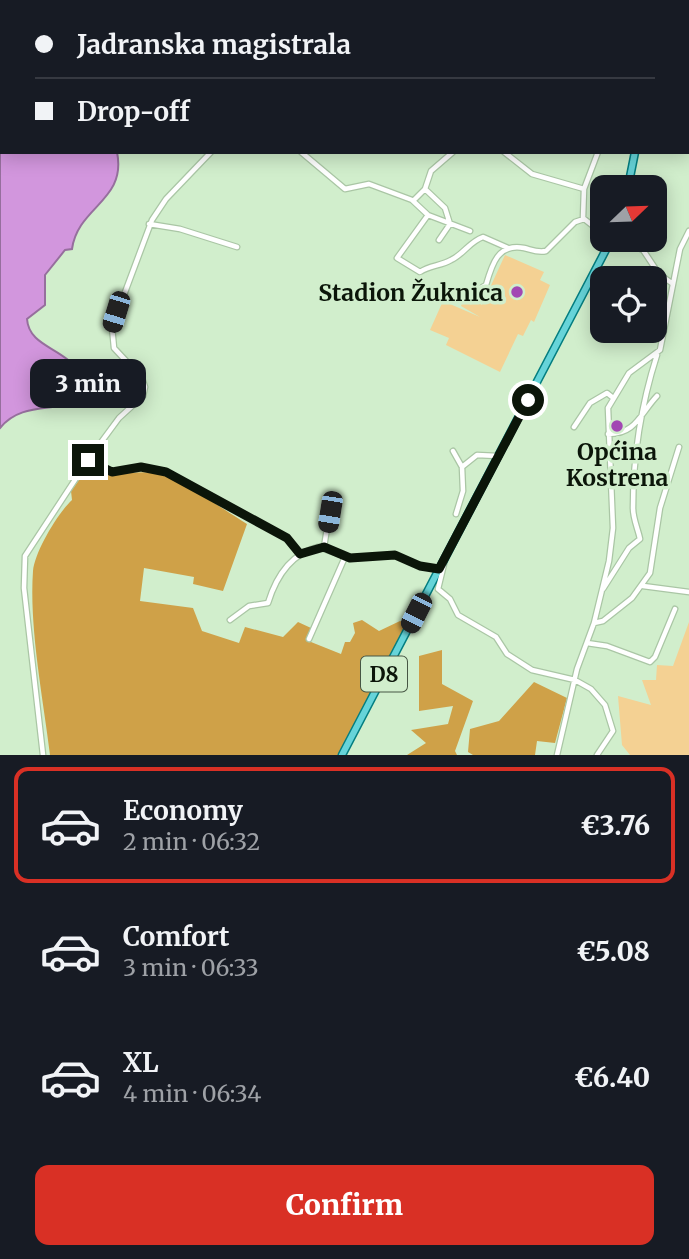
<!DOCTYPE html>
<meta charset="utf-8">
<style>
body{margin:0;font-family:Merriweather,serif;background:#242831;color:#f1f3f6;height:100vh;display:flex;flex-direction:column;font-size:26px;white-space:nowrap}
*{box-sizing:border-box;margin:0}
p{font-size:23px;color:#9ea1a6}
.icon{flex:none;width:38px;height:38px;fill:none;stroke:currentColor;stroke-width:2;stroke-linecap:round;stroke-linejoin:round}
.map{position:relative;height:755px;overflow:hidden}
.drawer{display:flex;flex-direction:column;background:#171b24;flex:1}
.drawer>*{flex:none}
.guide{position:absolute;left:0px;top:0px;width:690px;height:154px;box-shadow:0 4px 18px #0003;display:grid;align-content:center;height:154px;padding:0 35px;background:#171b24}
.needle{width:46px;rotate:67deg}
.tools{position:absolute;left:590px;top:175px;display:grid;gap:14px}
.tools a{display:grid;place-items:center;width:77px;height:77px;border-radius:14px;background:#171b24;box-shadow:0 4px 18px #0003;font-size:35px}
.end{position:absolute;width:32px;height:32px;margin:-16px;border:9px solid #0b1509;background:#fff;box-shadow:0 0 0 4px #fff}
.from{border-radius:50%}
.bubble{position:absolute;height:49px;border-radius:14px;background:#171b24;box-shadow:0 4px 18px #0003;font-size:23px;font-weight:800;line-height:49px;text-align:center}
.car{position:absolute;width:21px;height:42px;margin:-21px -10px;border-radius:9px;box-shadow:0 0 5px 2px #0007;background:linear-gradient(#222 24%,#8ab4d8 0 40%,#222 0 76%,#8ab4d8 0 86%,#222 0)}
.guide b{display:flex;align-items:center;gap:24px;height:66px;font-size:26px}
.guide b+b{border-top:2px solid #363941}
.guide i{width:18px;height:18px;background:#f1f3f6}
ul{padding:12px 0 0;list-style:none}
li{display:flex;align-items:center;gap:21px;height:116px;margin:0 14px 10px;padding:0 21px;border:4px solid transparent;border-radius:14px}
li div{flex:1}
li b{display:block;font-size:26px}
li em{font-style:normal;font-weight:800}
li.active{border-color:#d93025}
li>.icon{width:63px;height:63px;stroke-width:1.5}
.cta{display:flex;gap:14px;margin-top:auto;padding:14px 35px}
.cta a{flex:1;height:80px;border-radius:14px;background:#d93025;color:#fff;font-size:28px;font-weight:800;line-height:80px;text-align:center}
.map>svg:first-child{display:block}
.green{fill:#f4d193}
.forest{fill:#cfa148}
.water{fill:#d296dd;stroke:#966f9d;stroke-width:2}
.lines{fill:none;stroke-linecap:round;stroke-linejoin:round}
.minor-casing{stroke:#aac6a5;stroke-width:7}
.major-casing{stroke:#047e80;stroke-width:9}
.minor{stroke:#fff;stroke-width:4.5}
.major{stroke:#66d4d9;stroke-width:6}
.route{stroke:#0b1509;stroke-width:9}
.poi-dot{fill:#a247b3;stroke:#d1eecc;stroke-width:2.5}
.labels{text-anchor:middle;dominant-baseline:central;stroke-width:7;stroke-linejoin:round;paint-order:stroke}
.shield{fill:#d1eecc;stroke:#465644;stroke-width:2}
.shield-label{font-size:21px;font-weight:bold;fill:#0b1509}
.poi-label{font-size:23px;font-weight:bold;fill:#0b1509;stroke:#d1eecc;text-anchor:end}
</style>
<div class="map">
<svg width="689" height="755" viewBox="0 0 689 755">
<rect width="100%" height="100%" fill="#d1eecc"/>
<path class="green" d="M 505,255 L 544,272 L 540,280 L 550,285 L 534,322 L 531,320 L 523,336 L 518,334 L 500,372 L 446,345 L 449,338 L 430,330 L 443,301 L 480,317 L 461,306 L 465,297 L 482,305 Z
M 689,622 L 689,755 L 630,755 L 622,745 L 618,696 L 651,705 L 642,680 L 656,680 L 657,665 L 673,666 Z"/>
<path class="forest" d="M 88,468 C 118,481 136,467 162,475 C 186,482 224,510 247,524 L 223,591 L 193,584 L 194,577 L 144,568 L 140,601 L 193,608 L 202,631 L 239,643 L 245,627 L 283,637 L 298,622 L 311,628 L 306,640 L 341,654 L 345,642 L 350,642 L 355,633 L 353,623 L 362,620 L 379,631 L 400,621 L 407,623 L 339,755 L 50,755 C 43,697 29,628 33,571 C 35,551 58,513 72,500 L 71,491 Z
M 442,650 L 442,684 L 473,701 L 455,751 L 457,755 L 407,755 L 426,743 L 411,730 L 448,724 L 453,706 L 419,711 L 419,656 Z
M 534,682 L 567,698 L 555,743 L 537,741 L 535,755 L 473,755 L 468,752 L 470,729 L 499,721 Z"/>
<path class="water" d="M 0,0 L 221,0 L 2,2 L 2,152 L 117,152 C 127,201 78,206 72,249 L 65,250 L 45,275 L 45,305 L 27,319 C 29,348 67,348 78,373 C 81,381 81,392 82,400 C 54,413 22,401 0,428 Z"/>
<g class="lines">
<defs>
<path id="minor" d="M 300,0 L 303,2
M 466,0 L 467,2
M 522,0 L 522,2
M 578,0 L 578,2
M 641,0 L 641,2
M 362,2 L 364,0
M 456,2 L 457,0
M 501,2 L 501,0
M 542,2 L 542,0
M 612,2 L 613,0
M 301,152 L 345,189 L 369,184 L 412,200 L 428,215 L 397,258 L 420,272 C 430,265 441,266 451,260 C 464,254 469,242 483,237 L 508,248
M 504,152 L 532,174 L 584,189 L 583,218 L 602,233
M 425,189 L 445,208 L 450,224 L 439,240
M 584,189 L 598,152
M 413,201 L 425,189 L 431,171 L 453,152
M 428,215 L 470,231
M 149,224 L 180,229 L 237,247
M 618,240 L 643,250 L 659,274 L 673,284
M 591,278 L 602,284
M 472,293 L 486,285 C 492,264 498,243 524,248 C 532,250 538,253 546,251 L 575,222 L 584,219
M 654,314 L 655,314
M 574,427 L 590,403 L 607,393 L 612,397
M 608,434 C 636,434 640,414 657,396
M 453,451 L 462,467 L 477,455 L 498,456
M 88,460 L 112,472 L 141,467 L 167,472 L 287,538 L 300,554
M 456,514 L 463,491 L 462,467
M 324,547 L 331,504
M 445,560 L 438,589 L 450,599 L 458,615 L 496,637 L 507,654 L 532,670 L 575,680 L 591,689 L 605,705 L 613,731 L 597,755
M 643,586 L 689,592
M 603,589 L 629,548 L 640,539 C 638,529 633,519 633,508 C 633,455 641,405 657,355
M 230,620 L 249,606 L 268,603 C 276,577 290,554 318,547 L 350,558 L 395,555 L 420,566 L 439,569
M 594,623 L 603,621 L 632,598 L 650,573 L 660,508 L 679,447
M 309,639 L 345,557
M 587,643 L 607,646 L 650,662 L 655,657 L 675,609
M 43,755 L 24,588 L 25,556 L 88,460 L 119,418 L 143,396 L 145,387 L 142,378 L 114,348 L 112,327 L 152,220 L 166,199 L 211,152
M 557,755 L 577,669 L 594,623 L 609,561 L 613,528 L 608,408 L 629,373 L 660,350 L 680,249 L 689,231"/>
<path id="major" d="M 662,2 L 662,0
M 628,187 L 635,152
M 342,755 L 611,240"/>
</defs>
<use href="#minor" class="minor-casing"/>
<use href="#major" class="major-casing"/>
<use href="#minor" class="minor"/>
<use href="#major" class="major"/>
</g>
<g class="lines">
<path class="route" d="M 88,460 L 112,472 L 141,467 L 166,472 L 287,538 L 300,554 L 324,547 L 350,558 L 395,555 L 420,566 L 439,569 L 528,400"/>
</g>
<g class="poi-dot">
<circle cx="517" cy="292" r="7"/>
<circle cx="617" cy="426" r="7"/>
</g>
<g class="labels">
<rect class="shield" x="361" y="656.5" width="46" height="35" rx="5"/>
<g class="shield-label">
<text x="384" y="674">D8</text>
</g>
<g class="poi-label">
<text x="503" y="292">Stadion Žuknica</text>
<text x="617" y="451" text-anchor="middle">Općina<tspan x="617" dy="26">Kostrena</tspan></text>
</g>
</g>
</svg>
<div class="tools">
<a><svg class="needle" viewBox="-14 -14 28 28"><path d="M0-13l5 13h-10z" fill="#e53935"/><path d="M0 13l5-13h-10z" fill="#9ea1a6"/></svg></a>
<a><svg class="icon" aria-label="locate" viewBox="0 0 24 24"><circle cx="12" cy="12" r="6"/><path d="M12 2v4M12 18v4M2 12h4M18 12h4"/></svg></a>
</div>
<i class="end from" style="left:528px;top:400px"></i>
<i class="end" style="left:88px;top:460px"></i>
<div class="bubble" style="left:30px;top:359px;width:116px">3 min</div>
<i class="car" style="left:116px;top:312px;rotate:197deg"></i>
<i class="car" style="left:330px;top:512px;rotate:189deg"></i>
<i class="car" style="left:416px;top:613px;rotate:207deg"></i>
<div class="guide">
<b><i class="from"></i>Jadranska magistrala</b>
<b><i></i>Drop-off</b>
</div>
</div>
<section class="drawer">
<ul>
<li class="active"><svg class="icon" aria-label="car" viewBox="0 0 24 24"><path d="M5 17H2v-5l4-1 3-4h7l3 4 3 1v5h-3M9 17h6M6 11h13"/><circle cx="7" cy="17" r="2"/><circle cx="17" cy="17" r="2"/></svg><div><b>Economy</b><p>2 min · 06:32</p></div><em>€3.76</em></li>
<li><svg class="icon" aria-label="car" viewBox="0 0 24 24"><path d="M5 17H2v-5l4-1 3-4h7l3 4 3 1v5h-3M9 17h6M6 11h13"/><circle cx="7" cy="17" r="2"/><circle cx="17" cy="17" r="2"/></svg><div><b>Comfort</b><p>3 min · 06:33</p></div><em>€5.08</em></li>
<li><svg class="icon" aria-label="car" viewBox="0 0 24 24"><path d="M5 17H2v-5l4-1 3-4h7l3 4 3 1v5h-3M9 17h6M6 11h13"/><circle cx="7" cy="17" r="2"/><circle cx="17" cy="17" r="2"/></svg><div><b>XL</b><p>4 min · 06:34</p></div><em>€6.40</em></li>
</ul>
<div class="cta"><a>Confirm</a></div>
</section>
